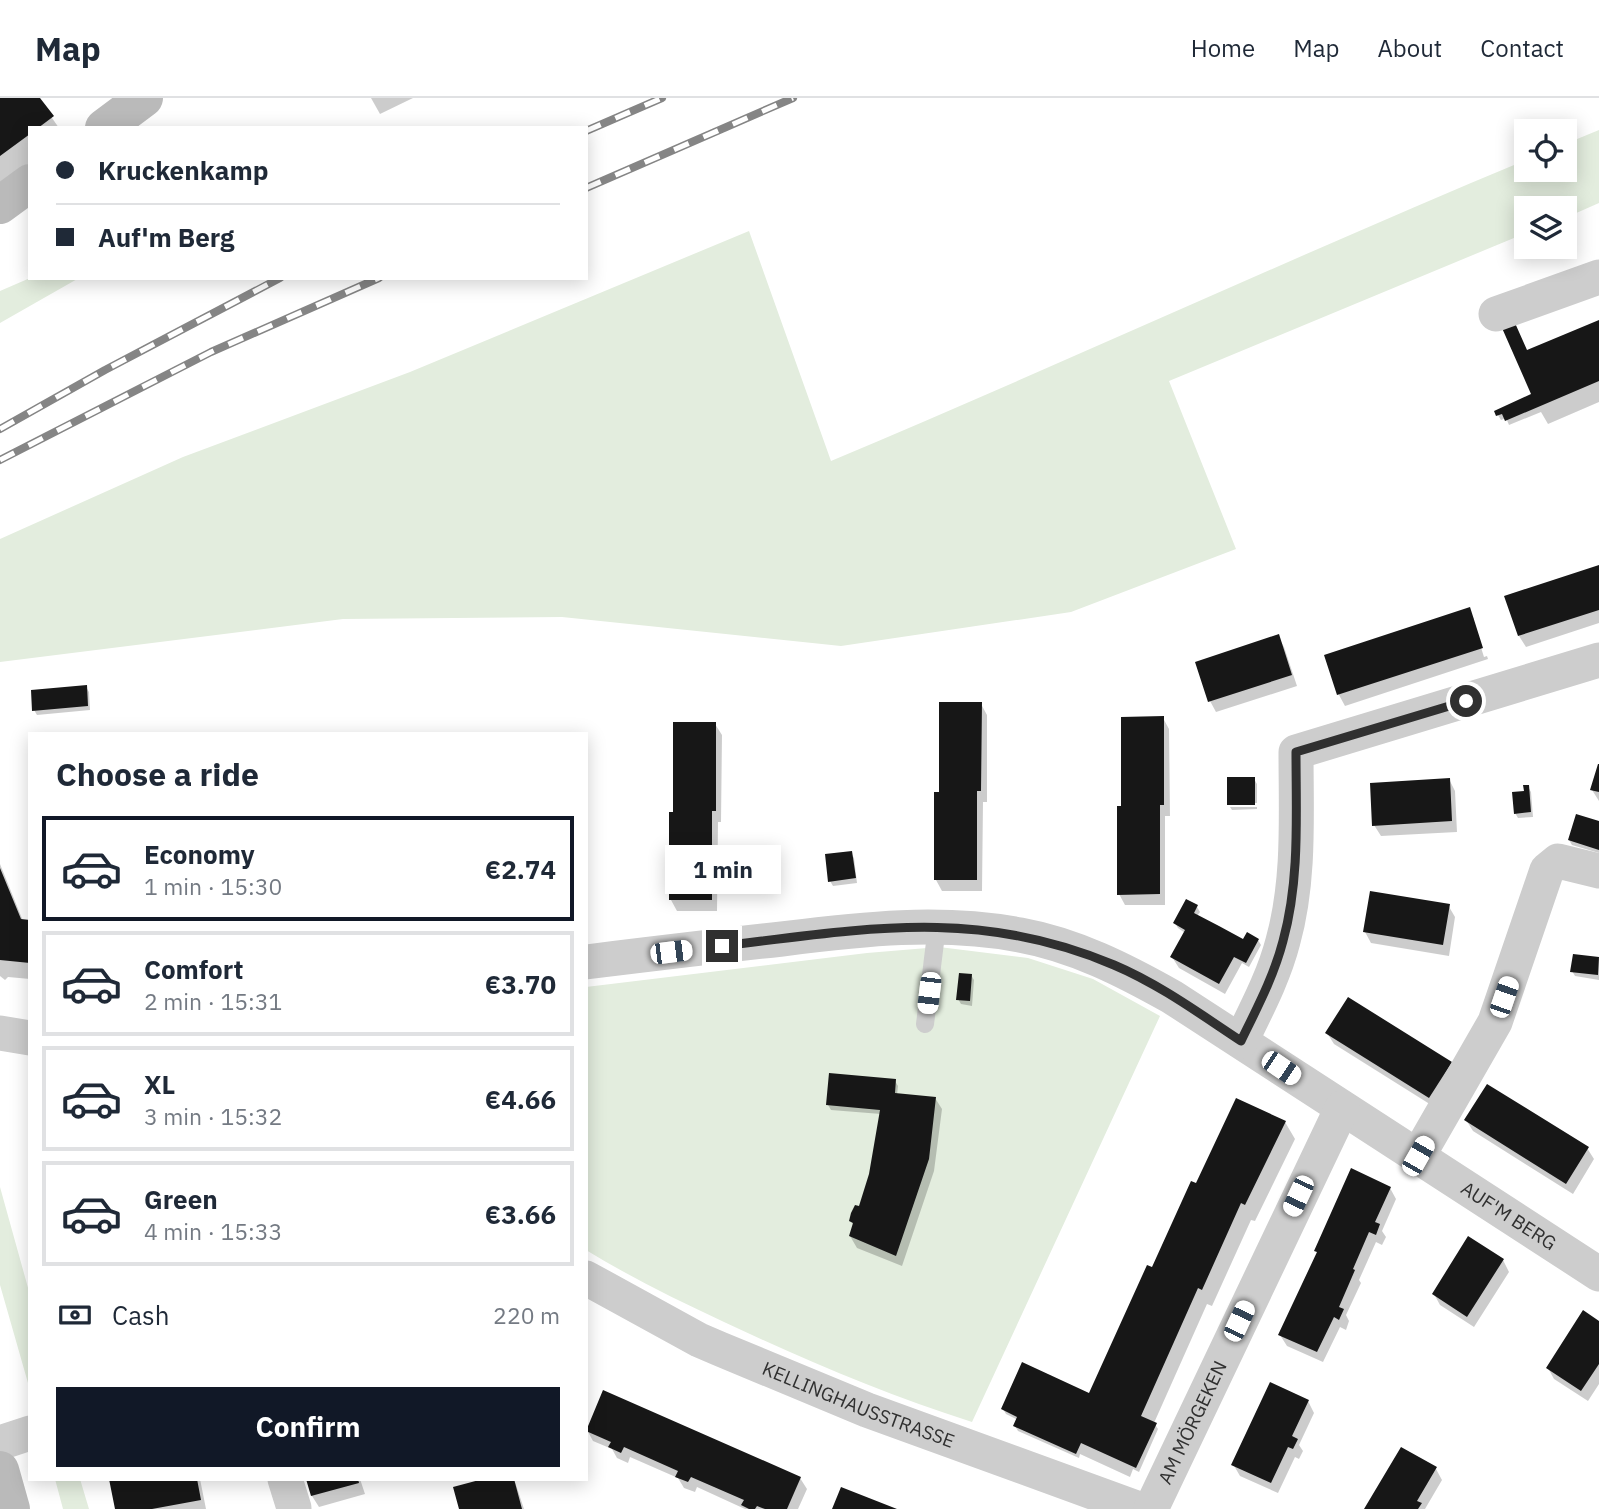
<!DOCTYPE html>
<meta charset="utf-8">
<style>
body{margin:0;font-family:"IBM Plex Sans",sans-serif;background:#f6f6f7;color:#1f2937;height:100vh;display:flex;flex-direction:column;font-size:26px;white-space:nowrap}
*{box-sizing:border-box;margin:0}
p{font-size:23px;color:#747a83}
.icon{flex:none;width:38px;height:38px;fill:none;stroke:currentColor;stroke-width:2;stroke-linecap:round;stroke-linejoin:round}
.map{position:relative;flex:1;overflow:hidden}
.side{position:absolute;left:28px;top:634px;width:560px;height:749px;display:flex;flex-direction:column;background:#fff;border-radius:0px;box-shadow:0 4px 18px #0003}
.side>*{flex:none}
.banner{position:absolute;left:28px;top:28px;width:560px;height:154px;border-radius:0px;box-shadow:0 4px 18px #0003;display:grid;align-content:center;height:154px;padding:0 28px;background:#fff}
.controls{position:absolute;left:1514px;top:21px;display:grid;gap:14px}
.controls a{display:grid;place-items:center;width:63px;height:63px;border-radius:0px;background:#fff;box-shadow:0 4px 18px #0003;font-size:35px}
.end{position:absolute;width:32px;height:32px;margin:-16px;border:9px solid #303030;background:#fff;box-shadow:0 0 0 4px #fff}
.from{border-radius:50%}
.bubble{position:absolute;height:49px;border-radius:0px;background:#fff;box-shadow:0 4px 18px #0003;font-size:23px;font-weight:800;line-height:49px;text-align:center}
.car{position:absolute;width:21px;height:42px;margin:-21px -10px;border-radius:9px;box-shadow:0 0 5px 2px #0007;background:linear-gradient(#fff 24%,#345 0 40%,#fff 0 76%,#345 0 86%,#fff 0)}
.banner b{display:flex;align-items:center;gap:24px;height:66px;font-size:26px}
.banner b+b{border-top:2px solid #e0e1e3}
.banner i{width:18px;height:18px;background:#1f2937}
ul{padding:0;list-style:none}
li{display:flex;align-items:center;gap:21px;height:105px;margin:0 14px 10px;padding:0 14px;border:4px solid #e0e1e3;border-radius:0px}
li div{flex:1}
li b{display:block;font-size:26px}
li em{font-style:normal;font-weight:800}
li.on{border-color:#111827}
li>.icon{width:63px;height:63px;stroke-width:1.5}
h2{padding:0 28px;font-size:32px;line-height:84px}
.pay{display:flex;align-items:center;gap:18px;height:77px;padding:0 28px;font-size:26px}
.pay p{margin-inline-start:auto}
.primary-button{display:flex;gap:14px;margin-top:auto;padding:14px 28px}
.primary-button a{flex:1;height:80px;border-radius:0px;background:#111827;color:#fff;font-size:28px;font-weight:800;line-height:80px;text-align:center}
header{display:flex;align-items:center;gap:42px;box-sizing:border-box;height:98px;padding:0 35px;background:#fff;border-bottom:2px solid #e0e1e3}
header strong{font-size:33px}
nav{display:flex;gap:38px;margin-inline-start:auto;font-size:24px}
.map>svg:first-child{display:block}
.green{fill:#e3edde}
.shadow{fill:#0003}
.building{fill:#171717}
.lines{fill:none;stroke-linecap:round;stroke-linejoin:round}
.lane{stroke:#cdcdcd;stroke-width:18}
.street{stroke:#cdcdcd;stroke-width:35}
.secondary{stroke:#bababa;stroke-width:38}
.rail-casing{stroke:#858585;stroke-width:8}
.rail{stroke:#fff;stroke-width:5;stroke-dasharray:16;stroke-linecap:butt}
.route{stroke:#303030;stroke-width:9}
.labels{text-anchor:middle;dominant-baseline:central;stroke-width:7;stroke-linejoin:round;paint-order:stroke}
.street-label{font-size:19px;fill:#303030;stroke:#fff}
</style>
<header>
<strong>Map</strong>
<nav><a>Home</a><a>Map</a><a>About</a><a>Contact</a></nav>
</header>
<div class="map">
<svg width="1599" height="1411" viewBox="0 0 1599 1411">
<rect width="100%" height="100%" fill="#fff"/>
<path class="green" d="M 1599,32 L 1599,105 L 1565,120 L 1564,110 L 1526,110 L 1526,135 L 1169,283 L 1236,451 L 1071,514 L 841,548 L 562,519 L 343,521 L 0,564 L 0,441 L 183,359 L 410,274 L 749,133 L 831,363 C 1064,265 1293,159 1526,62 L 1526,72 L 1564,72 L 1565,46 Z
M 30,180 L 79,180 L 0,225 L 0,193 Z
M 939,849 L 1028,860 L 1093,881 L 1160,918 L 972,1324 C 886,1297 805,1262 724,1224 C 677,1202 630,1179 586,1152 L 586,889 L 867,855 Z
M 0,1089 L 30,1197 L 30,1292 L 0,1187 Z
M 55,1381 L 80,1381 L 89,1411 L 63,1411 Z"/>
<path class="shadow" d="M 0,0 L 38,0 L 59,30 L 30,30 L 30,82 L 0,104 Z
M 371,0 L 413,0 L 380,16 Z
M 1599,224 L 1599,304 L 1548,326 L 1541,314 L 1509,327 L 1506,320 L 1501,322 L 1496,314 L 1533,297 L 1527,254 Z
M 1599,469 L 1599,525 L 1526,549 L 1519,538 Z
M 1469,512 L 1474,521 L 1472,521 L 1484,559 L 1487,558 L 1488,561 L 1345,608 L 1339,597 L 1326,558 Z
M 1278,538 L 1284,549 L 1297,588 L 1216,614 L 1210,603 Z
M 86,589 L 89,594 L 90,612 L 37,617 L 34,612 Z
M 981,606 L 987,617 L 987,704 L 983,704 L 982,793 L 942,793 L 936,782 L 940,695 Z
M 1163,620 L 1169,631 L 1170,718 L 1165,718 L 1165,807 L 1125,807 L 1119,796 L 1123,710 Z
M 715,626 L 722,637 L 721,724 L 718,724 L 717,813 L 677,813 L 671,802 L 675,715 Z
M 1599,670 L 1599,703 L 1592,692 Z
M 1254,681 L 1257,686 L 1257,705 L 1229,705 Z
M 1449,681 L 1455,693 L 1457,734 L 1381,738 L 1374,727 Z
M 1528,689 L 1531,694 L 1533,719 L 1518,720 L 1515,715 Z
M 1230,709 L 1257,709 L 1257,711 L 1232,712 Z
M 1599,725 L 1599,755 L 1572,747 L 1569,742 Z
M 851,755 L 854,760 L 857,785 L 833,788 L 830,783 Z
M 0,766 L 23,823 L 30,824 L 30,881 L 8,879 L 5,882 L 0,878 Z
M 1448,807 L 1455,819 L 1449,858 L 1371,845 L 1365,834 Z
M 1197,809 L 1200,814 L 1197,818 L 1242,843 L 1258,842 L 1261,847 L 1249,869 L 1242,865 L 1225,896 L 1179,870 L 1172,859 L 1185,835 L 1178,830 L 1175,825 Z
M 1574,858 L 1599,861 L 1599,882 L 1575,878 L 1572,873 Z
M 971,877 L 974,882 L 972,908 L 961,906 L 958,901 Z
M 1327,935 L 1451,965 L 1457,976 L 1436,1010 L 1334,946 Z
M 895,983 L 898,988 L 897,997 L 935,1000 L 942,1011 L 934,1073 L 902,1168 L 857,1150 L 850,1138 L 854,1128 L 851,1123 L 860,1110 L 871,1076 L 881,1016 L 831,1012 L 828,1007 Z
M 1466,1022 L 1587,1050 L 1594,1061 L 1573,1096 L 1473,1033 Z
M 1285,1024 L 1295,1041 L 1255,1123 L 1251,1122 L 1212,1208 L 1207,1206 L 1154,1325 L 1158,1331 L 1139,1374 L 1133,1371 L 1130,1379 L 1080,1356 L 1079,1360 L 1018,1333 L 1015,1328 L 1018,1322 L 1006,1316 L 1003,1311 L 1090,1297 L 1197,1087 Z
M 1390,1090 L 1396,1101 L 1382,1133 L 1386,1139 L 1382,1147 L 1376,1144 L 1359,1182 L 1361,1185 L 1346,1217 L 1349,1223 L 1346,1232 L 1340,1229 L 1323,1264 L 1287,1248 L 1280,1237 L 1318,1156 L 1316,1153 Z
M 1503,1162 L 1509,1174 L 1474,1229 L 1440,1207 L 1434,1196 Z
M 1599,1225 L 1599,1286 L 1588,1303 L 1554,1281 L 1548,1270 Z
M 1308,1303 L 1314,1315 L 1299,1347 L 1303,1353 L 1299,1361 L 1295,1359 L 1278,1395 L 1240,1378 L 1233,1366 Z
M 587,1332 L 800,1380 L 807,1391 L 798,1411 L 745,1411 L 697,1389 L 695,1394 L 684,1390 L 678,1380 L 630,1359 L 628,1365 L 617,1360 L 612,1351 L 593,1343 Z
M 1436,1371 L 1442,1382 L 1425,1411 L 1366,1411 Z
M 111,1381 L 200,1381 L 206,1411 L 116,1411 Z
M 308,1381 L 360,1381 L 365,1396 L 319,1409 L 312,1398 Z
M 489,1381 L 514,1381 L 524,1411 L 461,1411 L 455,1390 Z"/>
<path class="building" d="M 0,0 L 40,0 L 54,18 L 38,30 L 30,30 L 30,36 L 0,58 Z
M 1599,222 L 1599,283 L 1505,323 L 1502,316 L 1496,318 L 1494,313 L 1531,296 L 1502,230 L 1515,225 L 1527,252 Z
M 1599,467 L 1599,512 L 1518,538 L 1504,498 Z
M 1470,509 L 1483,550 L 1337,597 L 1324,557 Z
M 1279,536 L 1292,577 L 1208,604 L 1195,564 Z
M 87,587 L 88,608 L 32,613 L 31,592 Z
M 939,604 L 982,604 L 981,693 L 977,693 L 977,782 L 934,782 L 934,694 L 939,694 Z
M 1164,618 L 1164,707 L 1160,707 L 1160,796 L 1117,797 L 1117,708 L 1121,708 L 1121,619 Z
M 673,624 L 716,624 L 716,713 L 712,713 L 712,802 L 669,802 L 669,714 L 673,714 Z
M 1598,666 L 1599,666 L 1599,694 L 1590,692 Z
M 1227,679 L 1255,679 L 1255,707 L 1227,707 Z
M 1450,680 L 1452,723 L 1372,728 L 1370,685 Z
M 1523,687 L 1529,687 L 1531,714 L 1514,716 L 1512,694 L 1524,693 Z
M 1576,716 L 1599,723 L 1599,752 L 1568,742 Z
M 852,753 L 856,780 L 828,784 L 825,756 Z
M 0,770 L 21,821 L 30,822 L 30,865 L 0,862 Z
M 1370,793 L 1450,806 L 1443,847 L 1363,834 Z
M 1186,801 L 1198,807 L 1194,815 L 1219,828 L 1243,841 L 1247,834 L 1259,841 L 1246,865 L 1234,859 L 1219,886 L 1170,859 L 1185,832 L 1173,825 Z
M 1573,856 L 1599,859 L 1598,877 L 1570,874 Z
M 959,875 L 972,876 L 970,903 L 956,902 Z
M 1348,899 L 1452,964 L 1429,1000 L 1325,935 Z
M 829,975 L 896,981 L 895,995 L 936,999 L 929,1061 L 896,1158 L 849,1138 L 853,1125 L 849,1123 L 851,1115 L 855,1107 L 859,1108 L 869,1076 L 880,1012 L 826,1007 Z
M 1487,986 L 1589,1049 L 1566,1086 L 1464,1022 Z
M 1236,1000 L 1286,1023 L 1245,1107 L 1241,1105 L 1202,1192 L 1198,1190 L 1141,1318 L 1157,1325 L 1136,1370 L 1081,1345 L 1076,1356 L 1013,1328 L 1017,1319 L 1001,1311 L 1022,1264 L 1089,1295 L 1147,1167 L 1152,1169 L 1191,1083 L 1196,1085 Z
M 1351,1070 L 1391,1089 L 1375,1124 L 1380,1126 L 1376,1137 L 1369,1134 L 1353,1171 L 1355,1172 L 1339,1209 L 1344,1211 L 1339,1222 L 1334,1219 L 1317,1254 L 1278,1237 L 1317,1154 L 1314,1153 Z
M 1468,1138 L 1504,1161 L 1467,1219 L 1432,1196 Z
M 1583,1212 L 1599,1223 L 1599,1266 L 1581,1293 L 1546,1270 Z
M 1270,1284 L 1309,1302 L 1292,1338 L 1298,1341 L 1293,1351 L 1288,1349 L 1271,1385 L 1231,1367 Z
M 603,1292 L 801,1379 L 787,1411 L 765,1411 L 757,1408 L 755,1411 L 749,1411 L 741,1407 L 744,1402 L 691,1379 L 688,1384 L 675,1379 L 678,1373 L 624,1349 L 621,1355 L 608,1349 L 611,1344 L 586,1333 Z
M 1401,1349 L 1437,1369 L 1417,1403 L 1422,1405 L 1418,1411 L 1364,1411 Z
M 109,1381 L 197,1381 L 201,1402 L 152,1411 L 115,1411 Z
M 306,1381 L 358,1381 L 359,1385 L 311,1398 Z
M 483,1381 L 514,1381 L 522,1411 L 459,1411 L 453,1389 Z
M 841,1389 L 897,1411 L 832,1411 Z"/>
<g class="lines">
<path class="lane" d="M 925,926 L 937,828"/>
<g class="street">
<path d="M 1496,216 L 1599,179"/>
<path id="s1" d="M 586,864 C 651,856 717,848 782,841 C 861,831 941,822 1020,837 C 1075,847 1124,872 1172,899 L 1599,1176"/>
<path d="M 0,935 L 30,940"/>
<path d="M 1241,943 C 1257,910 1274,878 1283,843 C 1300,782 1296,716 1296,654 L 1599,562"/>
<path d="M 1418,1058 L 1495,924 L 1547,772 L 1558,763 L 1599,773"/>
<path id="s2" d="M 586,1180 L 699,1242 L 720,1251 L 867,1312 L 1139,1411"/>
<path d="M 0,1345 L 30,1335"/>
<path d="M 285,1381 L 294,1410"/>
<path id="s3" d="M 1151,1411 L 1342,1010"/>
</g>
<path class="secondary" d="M 104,30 L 144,0
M 0,107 L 30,85
M 0,1372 L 11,1411"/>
<defs>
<path id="rail" d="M 586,33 L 662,0
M 586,90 L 793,0
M 0,331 L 105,272 L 280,180
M 0,362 L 211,254 L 379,180"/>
</defs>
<use href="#rail" class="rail-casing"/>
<use href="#rail" class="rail"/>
</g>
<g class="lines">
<path class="route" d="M 722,848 C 863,831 978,809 1114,867 C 1159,886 1200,916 1241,943 C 1257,910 1274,878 1283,843 C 1300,782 1296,716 1296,654 L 1466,603"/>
</g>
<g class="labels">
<g class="street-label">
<text stroke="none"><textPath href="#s1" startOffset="1003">AUF'M BERG</textPath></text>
<text stroke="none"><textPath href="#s2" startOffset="301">KELLINGHAUSSTRASSE</textPath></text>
<text stroke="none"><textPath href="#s3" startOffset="96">AM MÖRGEKEN</textPath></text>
</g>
</g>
</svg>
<div class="controls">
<a><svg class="icon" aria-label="locate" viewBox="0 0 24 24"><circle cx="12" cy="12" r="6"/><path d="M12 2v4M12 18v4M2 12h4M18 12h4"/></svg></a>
<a><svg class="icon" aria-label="layers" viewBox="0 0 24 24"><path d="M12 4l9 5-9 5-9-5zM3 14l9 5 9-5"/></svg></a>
</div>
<i class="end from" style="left:1466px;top:603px"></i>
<i class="end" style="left:722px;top:848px"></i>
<div class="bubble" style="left:665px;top:747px;width:116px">1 min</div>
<i class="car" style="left:671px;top:854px;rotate:83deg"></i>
<i class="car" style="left:929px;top:895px;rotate:187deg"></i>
<i class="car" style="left:1504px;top:899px;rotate:19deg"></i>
<i class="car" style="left:1281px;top:970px;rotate:124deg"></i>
<i class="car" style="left:1418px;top:1058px;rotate:30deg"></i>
<i class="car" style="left:1298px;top:1098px;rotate:205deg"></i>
<i class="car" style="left:1239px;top:1223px;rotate:25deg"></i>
<div class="banner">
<b><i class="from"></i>Kruckenkamp</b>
<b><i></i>Auf'm Berg</b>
</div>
<section class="side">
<h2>Choose a ride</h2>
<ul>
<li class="on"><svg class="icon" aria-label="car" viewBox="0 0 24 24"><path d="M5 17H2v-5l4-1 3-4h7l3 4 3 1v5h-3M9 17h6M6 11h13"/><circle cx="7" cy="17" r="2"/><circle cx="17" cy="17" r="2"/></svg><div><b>Economy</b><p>1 min · 15:30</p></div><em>€2.74</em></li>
<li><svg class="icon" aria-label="car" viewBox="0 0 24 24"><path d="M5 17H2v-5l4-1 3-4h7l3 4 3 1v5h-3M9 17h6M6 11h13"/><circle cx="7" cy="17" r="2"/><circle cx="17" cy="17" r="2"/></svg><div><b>Comfort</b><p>2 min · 15:31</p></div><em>€3.70</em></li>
<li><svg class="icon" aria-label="car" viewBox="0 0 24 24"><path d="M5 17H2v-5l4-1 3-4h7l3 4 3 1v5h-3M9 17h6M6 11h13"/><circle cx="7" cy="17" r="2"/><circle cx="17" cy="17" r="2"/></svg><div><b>XL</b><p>3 min · 15:32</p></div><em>€4.66</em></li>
<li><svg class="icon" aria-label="car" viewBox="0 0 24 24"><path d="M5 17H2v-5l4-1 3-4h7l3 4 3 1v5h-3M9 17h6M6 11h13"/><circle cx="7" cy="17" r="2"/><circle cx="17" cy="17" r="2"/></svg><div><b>Green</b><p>4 min · 15:33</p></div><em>€3.66</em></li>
</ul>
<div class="pay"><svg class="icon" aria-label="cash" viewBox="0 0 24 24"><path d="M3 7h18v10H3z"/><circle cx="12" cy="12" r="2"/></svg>Cash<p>220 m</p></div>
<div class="primary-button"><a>Confirm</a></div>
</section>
</div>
